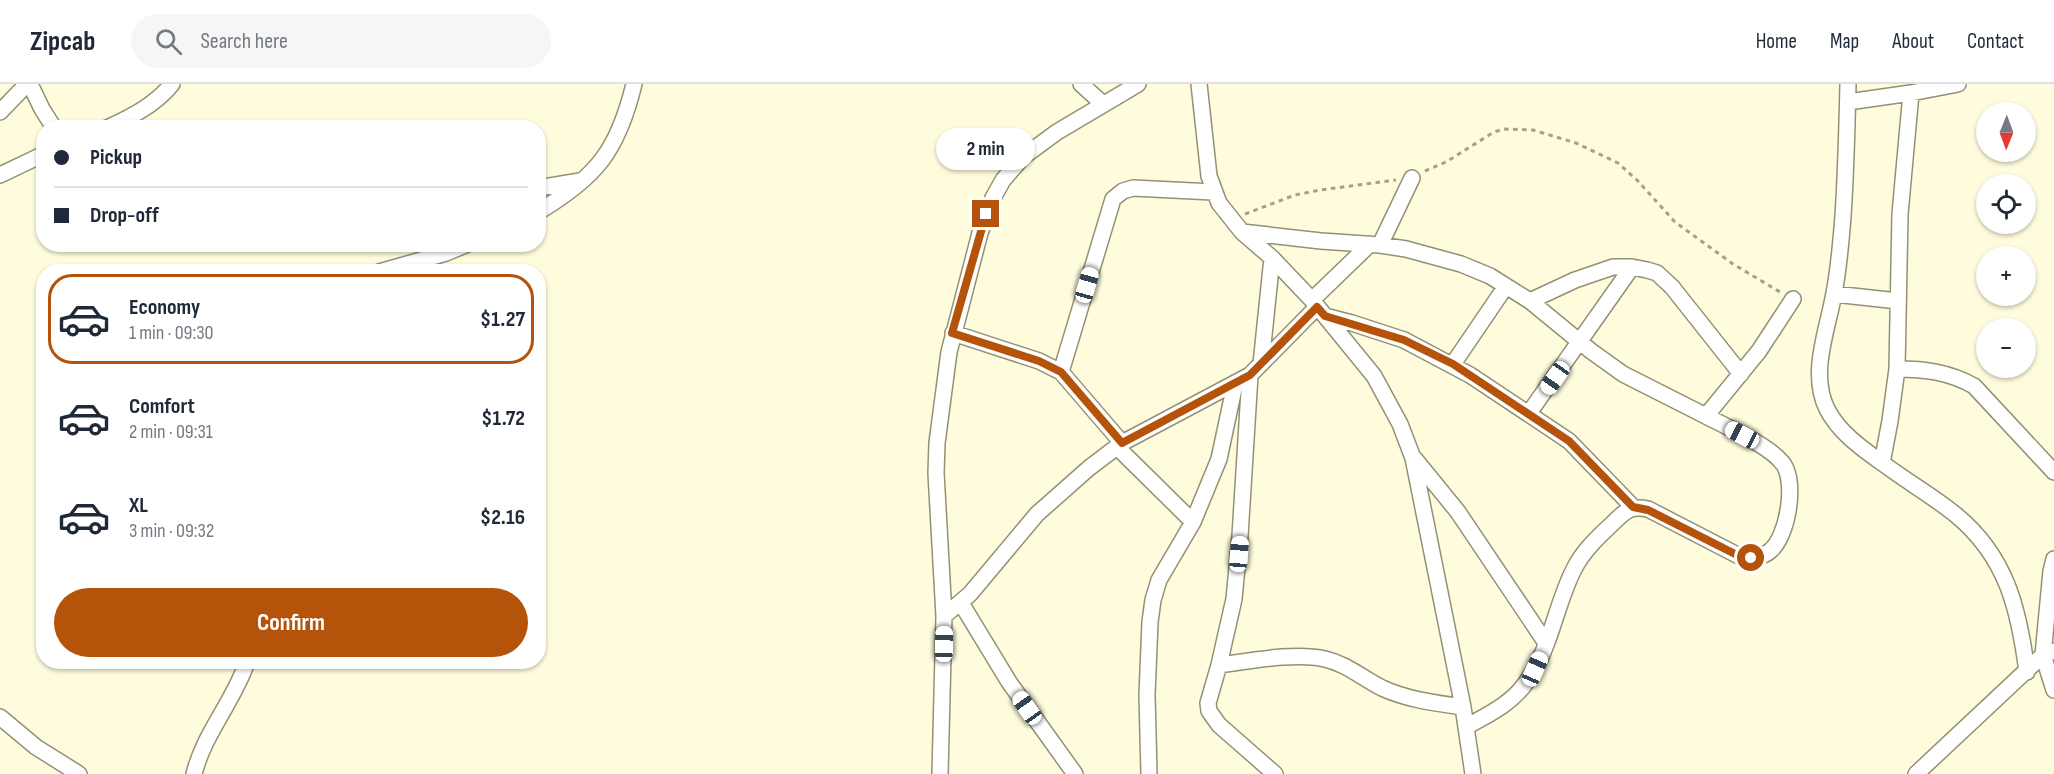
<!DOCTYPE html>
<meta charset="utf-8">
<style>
body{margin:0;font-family:"Sofia Sans Condensed",sans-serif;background:#f6f6f7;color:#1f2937;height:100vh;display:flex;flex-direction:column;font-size:22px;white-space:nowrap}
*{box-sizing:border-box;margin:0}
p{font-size:20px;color:#747a83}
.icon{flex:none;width:33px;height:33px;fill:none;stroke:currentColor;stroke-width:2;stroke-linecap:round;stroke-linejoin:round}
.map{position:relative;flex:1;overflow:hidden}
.side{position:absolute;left:36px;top:180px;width:510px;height:405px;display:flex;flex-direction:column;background:#fff;border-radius:24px;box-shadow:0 2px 4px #0004}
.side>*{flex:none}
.banner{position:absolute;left:36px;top:36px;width:510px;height:132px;border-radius:24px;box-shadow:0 2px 4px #0004;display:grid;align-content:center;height:132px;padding:0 18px;background:#fff}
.needle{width:39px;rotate:181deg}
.tools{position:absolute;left:1976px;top:18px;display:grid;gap:12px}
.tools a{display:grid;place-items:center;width:60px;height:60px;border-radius:50%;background:#fff;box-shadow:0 2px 4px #0004;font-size:30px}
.end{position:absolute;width:27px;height:27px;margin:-14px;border:8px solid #b45309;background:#fff;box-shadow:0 0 0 3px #fff}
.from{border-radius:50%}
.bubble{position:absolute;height:42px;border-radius:21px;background:#fff;box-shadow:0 2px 4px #0004;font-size:20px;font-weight:700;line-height:42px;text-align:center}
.car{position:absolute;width:18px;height:36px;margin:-18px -9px;border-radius:8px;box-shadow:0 0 4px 2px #0007;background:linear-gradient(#fff 24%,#345 0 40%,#fff 0 76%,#345 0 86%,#fff 0)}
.banner b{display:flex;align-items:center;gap:21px;height:57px;font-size:22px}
.banner b+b{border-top:2px solid #e0e1e3}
.banner i{width:15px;height:15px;background:#1f2937}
ul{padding:10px 0 0;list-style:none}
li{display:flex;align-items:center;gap:18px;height:90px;margin:0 12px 9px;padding:0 6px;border:3px solid transparent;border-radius:24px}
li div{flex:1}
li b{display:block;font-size:22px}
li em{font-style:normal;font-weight:700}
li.on{border-color:#b45309}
li>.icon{width:54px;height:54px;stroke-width:1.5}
.primary-button{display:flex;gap:12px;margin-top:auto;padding:12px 18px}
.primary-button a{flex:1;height:69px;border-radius:36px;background:#b45309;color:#fff;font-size:24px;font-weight:700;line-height:69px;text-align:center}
header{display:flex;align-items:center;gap:36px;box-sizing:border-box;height:84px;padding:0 30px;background:#fff;border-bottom:2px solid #e0e1e3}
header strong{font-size:28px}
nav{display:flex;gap:33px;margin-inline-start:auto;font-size:21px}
.search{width:420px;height:54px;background:#f6f6f7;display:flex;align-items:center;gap:15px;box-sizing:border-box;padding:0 21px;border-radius:33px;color:#747a83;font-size:22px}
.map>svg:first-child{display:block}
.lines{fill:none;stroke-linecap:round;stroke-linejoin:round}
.street-casing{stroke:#939175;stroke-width:18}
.path{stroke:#a2a18a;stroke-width:3;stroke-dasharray:4.5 4.5;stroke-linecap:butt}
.street{stroke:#fff;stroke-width:15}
.route{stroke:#b45309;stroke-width:8}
</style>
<header>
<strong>Zipcab</strong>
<div class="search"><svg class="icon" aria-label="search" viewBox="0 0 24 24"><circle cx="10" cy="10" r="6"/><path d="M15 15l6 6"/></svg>Search here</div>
<nav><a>Home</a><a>Map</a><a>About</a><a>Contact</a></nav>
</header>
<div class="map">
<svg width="2054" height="690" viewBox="0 0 2054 690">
<rect width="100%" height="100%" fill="#fefcdd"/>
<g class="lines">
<defs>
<path id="street" d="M 30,0 L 42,25 L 54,44
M 1081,0 L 1103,20
M 1199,0 L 1209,92 L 1219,119 L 1242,148 L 1272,174 L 1312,216 L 1374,292 L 1400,340 L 1413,374 L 1463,623 L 1473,690
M 1848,0 C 1847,44 1846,88 1843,132 C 1841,157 1839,184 1834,209 C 1828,245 1809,289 1827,325 C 1839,349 1864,366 1885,381 C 1908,398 1934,413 1956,431 C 2007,473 2019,526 2027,588
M 1848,18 L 1911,9 L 1958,0
M 0,28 L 27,0
M 107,44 C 131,33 155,21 172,0
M 0,91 L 44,70
M 538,104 L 580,97
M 538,128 C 597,93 618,66 634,0
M 1242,148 L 1321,157 L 1380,161 L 1406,165 L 1461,180 L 1490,192 L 1530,217 L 1591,267 L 1623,290 L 1706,332 L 1759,267 L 1793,215
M 1380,161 L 1412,94
M 379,188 L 446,169 L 468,160
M 1834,210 L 1898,217
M 1312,216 L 1370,160
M 1530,217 L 1575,196 L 1613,183 L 1632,183 L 1647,186 L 1657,189 L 1672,203 L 1741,290
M 1325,232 L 1352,239 L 1404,256 L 1470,291 L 1569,357 L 1633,423
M 953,249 L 1039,277 L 1061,288 L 1122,359
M 1261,280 L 1272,174
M 1453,280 L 1506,202
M 1897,285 C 1925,285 1949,288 1974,302 L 2054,388
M 1061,288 L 1113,115 L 1123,107 L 1133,104 L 1213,108
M 1250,291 L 1240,452 L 1234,515 L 1219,581 L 1208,619 L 1209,627 L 1219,641 L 1275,690
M 1529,329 L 1632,183
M 1117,363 L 1193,438
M 1414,374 L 1458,428 L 1546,559
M 1882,379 L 1890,337 L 1897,285 L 1900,130 L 1911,9
M 2054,475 L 2051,487 L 2043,571 L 2054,606
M 961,519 L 1009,598 L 1075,690
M 944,532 L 970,510 L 1037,430 L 1089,384 L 1122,359 L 1250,291 L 1317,223
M 1219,581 C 1249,577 1296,568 1325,575 C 1347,580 1362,594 1382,604 C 1408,616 1436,619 1463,623
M 0,633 L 36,663 L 79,690
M 1466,643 C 1487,631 1511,620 1525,600 C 1551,566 1555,522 1574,485 C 1583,467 1598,453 1612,440 C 1624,428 1630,421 1648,425 L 1739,472 C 1750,473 1761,475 1770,467 C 1788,452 1796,400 1784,381 C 1771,362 1727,343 1706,332
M 194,690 C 204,649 234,617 247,578
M 940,690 L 944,532 L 936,389 L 937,359 L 949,268 L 980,149 L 993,114 L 1003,96 L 1023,73 L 1057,48 L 1138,0
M 1149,690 L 1147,611 L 1150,538 L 1153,516 L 1159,496 L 1193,438 L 1219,375 L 1235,300
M 1916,690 L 2043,571 L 2054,567"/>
</defs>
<use href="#street" class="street-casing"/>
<path class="path" d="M 1425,87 L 1446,78 L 1494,48 L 1504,45 L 1533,46 L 1576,59 L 1618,79 L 1637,96 L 1675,138 L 1733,180 L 1780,208
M 1245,130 L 1295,111 L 1320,106 L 1396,96"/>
<use href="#street" class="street"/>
</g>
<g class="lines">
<path class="route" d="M 986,130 L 952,249 L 1039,277 L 1061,288 L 1122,359 L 1250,291 L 1317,223 L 1325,232 L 1404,256 L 1453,280 L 1569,357 L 1633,423 L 1648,426 L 1739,472 L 1751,474"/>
</g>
</svg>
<div class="tools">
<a><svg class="needle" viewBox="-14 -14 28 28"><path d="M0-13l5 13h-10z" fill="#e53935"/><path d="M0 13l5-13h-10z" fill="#747a83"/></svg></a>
<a><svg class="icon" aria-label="locate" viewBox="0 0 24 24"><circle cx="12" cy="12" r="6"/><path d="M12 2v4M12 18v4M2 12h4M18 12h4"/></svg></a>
<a>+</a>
<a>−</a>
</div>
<i class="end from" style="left:1751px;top:474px"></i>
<i class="end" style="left:986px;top:130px"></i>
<div class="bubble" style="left:936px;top:44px;width:99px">2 min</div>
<i class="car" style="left:1087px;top:201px;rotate:16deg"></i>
<i class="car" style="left:1555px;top:294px;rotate:215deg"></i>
<i class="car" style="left:1742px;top:351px;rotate:298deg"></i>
<i class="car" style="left:1239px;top:470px;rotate:5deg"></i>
<i class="car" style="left:944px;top:560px;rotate:1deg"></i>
<i class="car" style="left:1535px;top:585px;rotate:24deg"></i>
<i class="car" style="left:1027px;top:624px;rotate:325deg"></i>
<div class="banner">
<b><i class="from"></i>Pickup</b>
<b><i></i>Drop-off</b>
</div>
<section class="side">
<ul>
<li class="on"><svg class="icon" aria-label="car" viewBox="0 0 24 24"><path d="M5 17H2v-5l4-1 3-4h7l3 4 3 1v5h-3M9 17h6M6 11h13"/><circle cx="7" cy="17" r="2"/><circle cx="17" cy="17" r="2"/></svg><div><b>Economy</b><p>1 min · 09:30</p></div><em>$1.27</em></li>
<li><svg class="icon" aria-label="car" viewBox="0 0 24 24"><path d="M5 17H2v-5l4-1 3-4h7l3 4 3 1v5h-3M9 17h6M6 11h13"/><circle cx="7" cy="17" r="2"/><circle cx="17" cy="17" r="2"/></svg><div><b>Comfort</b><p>2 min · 09:31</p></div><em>$1.72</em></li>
<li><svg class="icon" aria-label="car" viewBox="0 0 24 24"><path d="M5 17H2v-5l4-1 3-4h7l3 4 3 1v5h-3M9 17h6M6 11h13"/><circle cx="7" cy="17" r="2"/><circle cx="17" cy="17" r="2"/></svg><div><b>XL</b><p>3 min · 09:32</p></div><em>$2.16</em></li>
</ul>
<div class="primary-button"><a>Confirm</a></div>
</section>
</div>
